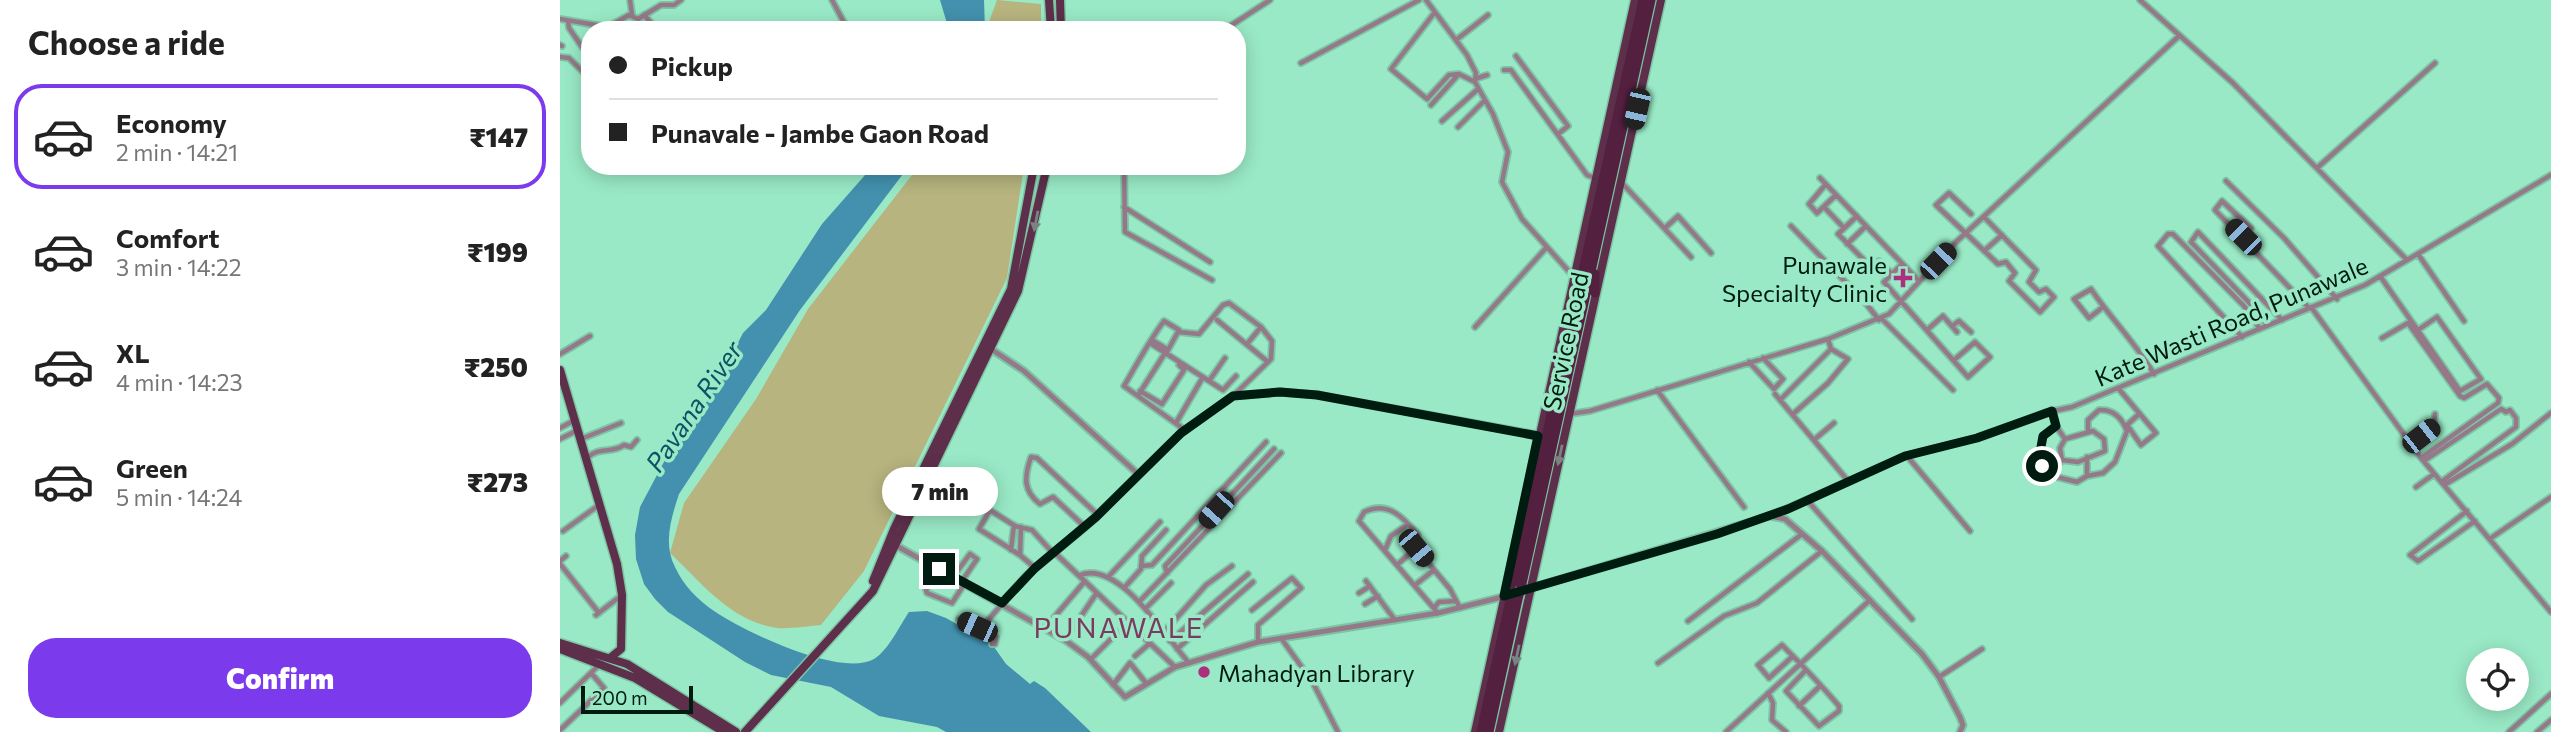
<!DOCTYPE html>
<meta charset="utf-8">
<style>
body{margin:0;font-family:Commissioner,sans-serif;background:#f2f2f2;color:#222;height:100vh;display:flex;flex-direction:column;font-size:26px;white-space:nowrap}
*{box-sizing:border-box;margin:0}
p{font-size:23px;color:#767676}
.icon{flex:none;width:38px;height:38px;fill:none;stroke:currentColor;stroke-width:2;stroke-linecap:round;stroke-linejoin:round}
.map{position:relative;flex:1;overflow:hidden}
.panel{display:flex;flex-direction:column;background:#fff;width:560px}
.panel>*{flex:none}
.top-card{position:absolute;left:21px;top:21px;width:665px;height:154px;border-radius:28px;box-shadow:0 4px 18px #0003;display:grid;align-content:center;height:154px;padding:0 28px;background:#fff}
.buttons{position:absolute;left:1906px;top:648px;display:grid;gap:14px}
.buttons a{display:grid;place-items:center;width:63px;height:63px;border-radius:50%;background:#fff;box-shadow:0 4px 18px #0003;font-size:35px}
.scale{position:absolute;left:21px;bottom:18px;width:112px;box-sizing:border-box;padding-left:7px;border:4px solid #001c10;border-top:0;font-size:19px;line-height:24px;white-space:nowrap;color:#001c10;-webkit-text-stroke:5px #99e9c6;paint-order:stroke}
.end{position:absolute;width:32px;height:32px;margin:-16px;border:9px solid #001c10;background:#fff;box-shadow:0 0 0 4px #fff}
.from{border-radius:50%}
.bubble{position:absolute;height:49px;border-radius:24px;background:#fff;box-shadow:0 4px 18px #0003;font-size:23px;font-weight:800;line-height:49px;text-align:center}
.car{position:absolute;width:21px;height:42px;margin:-21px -10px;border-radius:9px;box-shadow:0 0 5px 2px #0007;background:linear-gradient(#222 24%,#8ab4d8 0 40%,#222 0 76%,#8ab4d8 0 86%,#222 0)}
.top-card b{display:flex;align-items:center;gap:24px;height:66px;font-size:26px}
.top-card b+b{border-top:2px solid #e0e0e0}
.top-card i{width:18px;height:18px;background:#222}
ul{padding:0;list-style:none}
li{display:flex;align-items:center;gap:21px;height:105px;margin:0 14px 10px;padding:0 14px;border:4px solid transparent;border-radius:28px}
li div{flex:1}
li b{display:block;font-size:26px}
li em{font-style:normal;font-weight:800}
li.active{border-color:#7c3aed}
li>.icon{width:63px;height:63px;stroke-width:1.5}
h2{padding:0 28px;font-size:32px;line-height:84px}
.action{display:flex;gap:14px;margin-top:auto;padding:14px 28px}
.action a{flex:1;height:80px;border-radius:28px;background:#7c3aed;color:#fff;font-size:28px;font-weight:800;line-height:80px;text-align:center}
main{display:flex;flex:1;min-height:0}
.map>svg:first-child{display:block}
.green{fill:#b7b47f}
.water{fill:#4391ae}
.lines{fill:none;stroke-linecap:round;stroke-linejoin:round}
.minor-casing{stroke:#7dc4a5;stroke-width:8}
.tertiary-casing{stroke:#7dc4a5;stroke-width:9}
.primary-casing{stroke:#7dc4a5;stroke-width:11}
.trunk-casing{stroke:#7dc4a5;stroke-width:12}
.minor{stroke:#967989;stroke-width:4.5}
.tertiary{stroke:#967989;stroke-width:5}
.primary{stroke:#5e2f4b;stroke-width:8}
.trunk{stroke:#542040;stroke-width:9}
.trunk-bridge-casing{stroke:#7dc4a5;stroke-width:12;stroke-linecap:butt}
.trunk-bridge{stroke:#542040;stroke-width:9}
.oneway{fill:#798382}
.route{stroke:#001c10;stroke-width:9}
.poi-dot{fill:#ab2e7f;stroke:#99e9c6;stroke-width:2.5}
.labels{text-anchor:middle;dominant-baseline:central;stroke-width:7;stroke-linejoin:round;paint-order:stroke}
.poi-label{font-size:24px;fill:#001c10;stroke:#99e9c6;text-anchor:end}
.street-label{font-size:24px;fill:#001c10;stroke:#99e9c6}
.water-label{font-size:26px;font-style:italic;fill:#0e5065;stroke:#99e9c6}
.quarter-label{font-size:28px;letter-spacing:2px;fill:#7a3b60;stroke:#99e9c6}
</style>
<main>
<section class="panel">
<h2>Choose a ride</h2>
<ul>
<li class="active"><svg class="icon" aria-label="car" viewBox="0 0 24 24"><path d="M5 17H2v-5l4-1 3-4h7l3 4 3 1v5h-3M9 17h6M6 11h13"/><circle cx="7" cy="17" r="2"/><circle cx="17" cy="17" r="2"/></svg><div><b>Economy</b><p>2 min · 14:21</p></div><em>₹147</em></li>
<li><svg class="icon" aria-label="car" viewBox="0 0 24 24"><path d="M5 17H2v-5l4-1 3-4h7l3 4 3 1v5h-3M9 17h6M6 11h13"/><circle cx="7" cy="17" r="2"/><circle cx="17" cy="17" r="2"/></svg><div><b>Comfort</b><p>3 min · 14:22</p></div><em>₹199</em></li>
<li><svg class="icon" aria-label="car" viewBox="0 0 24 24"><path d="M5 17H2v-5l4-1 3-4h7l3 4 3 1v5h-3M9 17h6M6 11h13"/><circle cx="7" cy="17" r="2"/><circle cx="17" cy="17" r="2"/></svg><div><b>XL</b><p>4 min · 14:23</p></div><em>₹250</em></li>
<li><svg class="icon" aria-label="car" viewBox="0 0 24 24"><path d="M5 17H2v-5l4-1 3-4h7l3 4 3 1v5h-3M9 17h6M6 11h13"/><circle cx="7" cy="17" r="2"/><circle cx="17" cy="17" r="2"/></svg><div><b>Green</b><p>5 min · 14:24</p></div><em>₹273</em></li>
</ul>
<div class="action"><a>Confirm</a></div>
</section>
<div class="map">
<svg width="1991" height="732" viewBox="0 0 1991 732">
<rect width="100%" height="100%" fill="#99e9c6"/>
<path class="green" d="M 437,0 L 481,4 L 481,30 L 426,30 Z
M 359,166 L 464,166 L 447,278 L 304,571 L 261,625 C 248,626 231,629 217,628 C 170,621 142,583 110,553 L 124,503 L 196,399 L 248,309 Z"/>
<path class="water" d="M 380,0 L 424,0 L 425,30 L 389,30 Z
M 313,166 L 349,166 L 240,310 L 119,494 C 111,518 103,544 115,567 C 123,585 138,600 154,611 C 183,631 281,678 314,659 C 328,651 340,625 349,612 L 367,611 L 386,618 L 432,644 L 446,664 L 470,684 L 474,681 L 485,688 L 531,732 L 386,732 L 377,727 L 319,716 L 271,687 L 211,675 L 185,662 L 108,612 L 95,599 L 84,584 L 76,559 L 75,535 L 80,507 L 105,460 L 150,397 L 183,333 L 206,310 L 262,224 Z"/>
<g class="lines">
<defs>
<path id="minor" d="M 70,0 L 72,14
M 272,0 L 288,30
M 866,0 L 907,55 L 916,73 L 915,82 L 933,114 L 948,152 L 942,182 L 962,219 L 1013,276
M 1580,0 L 1673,83 L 1847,260
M 875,12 L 831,69 L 867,99 L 889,75 L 899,74 L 915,82
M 84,15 L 92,24
M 0,19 L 48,27 L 69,15 L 78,19 L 101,5 L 114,5 L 121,0
M 8,21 L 9,28 L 22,47
M 664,30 L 710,0
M 896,40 L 928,15
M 0,45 L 2,46
M 956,56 L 1008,126 L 998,134
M 0,57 L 9,58 L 30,79
M 741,63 L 859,0
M 944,70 L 951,70 L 1027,175 L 1035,178
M 915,79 L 927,75
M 871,105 L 898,75
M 882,121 L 918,89
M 898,127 L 925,100
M 564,166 L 565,232 L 652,280
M 1757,168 L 1875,63
M 1260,178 L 1359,281
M 1666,181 L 1724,238 L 1777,299
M 1061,182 L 1131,257
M 1266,184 L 1249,204 L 1257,213 L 1276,195
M 564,207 L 650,262
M 1264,207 L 1284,228
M 1411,214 L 1389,193 L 1376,205 L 1438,264 L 1446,262 L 1455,273 L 1449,281 L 1480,312 L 1494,297 L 1486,289 L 1479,292 L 1469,282 L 1476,270 L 1424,217
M 1297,216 L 1278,234 L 1310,266 L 1319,261 L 1332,274
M 1231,226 L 1304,301 L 1319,320
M 1105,228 L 1118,216 L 1151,253
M 1683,238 L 1691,228 L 1662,201 L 1655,210 L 1749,308
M 1287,244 L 1306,226
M 1424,251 L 1442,235
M 1858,254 L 1904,321
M 1342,264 L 1324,282 L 1408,377 L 1430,357 L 1415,342 L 1394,360
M 1820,276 L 1900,391 L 1921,379 L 1877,317 L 1858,330
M 1543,307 L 1529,318 L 1514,299 L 1531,289 C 1551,319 1575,342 1594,374
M 1751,307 L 1861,458 L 1991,612
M 1322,319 L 1393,390
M 657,320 L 708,362
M 1392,326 L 1399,321 L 1411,332
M 1707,326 L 1702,316 L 1631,242 L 1638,232 L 1722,320
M 915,327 L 986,248
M 1367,330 L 1383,316 L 1397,332
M 619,332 L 639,334 L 663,305 L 669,303 L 701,327 L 712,341 L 711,359 L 673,396
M 1682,337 L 1598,246 L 1608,234 L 1613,234 L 1684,306 L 1700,329
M 1822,338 L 1848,323 L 1900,396 L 1904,398 L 1927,384 L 1939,398 L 1938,403 L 1861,458
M 592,340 L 608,350 L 619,330 L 604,321 C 589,341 577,364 564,386 L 625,430
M 590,343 L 663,390 L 676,376
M 687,344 L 701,327
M 0,354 L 30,336
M 1189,362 L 1214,389 L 1223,379 L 1203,358
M 649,381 L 665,358
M 1558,388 L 1596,433 L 1581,445 L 1567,425 L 1579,414
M 1097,390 L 1184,507
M 580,391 L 602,404 L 624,370 L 619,365
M 579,394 L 605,353
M 1215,394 L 1289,482
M 1221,399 L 1271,349 L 1268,339
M 1492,412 L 1496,426 L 1505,439
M 1009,414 L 1030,411 L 1268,339 L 1329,314 L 1396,242 L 1619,36
M 1233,414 L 1268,383 L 1288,359 L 1271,349
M 616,423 L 643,377
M 1496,426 L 1483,436 L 1479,458 L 1493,476 L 1517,482 L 1527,476 L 1543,473 L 1555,462 L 1567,431 C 1562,418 1553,409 1539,410 L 1528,420 L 1528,431
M 0,428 L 15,420
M 1533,431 L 1544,439 L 1545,451 L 1518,462 L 1502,460 L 1500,448 L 1505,439 Z
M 0,439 L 18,430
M 21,439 L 61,423
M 1255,439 L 1274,423
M 1850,444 L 1874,425 L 1875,414
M 1347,456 L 1410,531
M 27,458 C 39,446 52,454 64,445 L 71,447 L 77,440
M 1864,461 L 1941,409 L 1946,412 L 1950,410 L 1956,418 L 1956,427 L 1881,482
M 1491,475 L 1502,460
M 1527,476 L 1527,457
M 1884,485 L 1952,444 L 1991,413
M 1856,487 L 1874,474
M 1247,500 L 1352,619
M 1907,511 L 1850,555 L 1858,561 L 1915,521
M 1210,516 L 1345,456 L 1417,438 L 1484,413 L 1512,407 L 1805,285 L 1991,175
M 461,527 L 460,555 L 475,568
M 525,527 L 493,497 L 480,504 C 463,491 464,477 471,457 L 477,458 L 538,515
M 3,531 L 39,505
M 1931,538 L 1991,497
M 856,548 L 890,589 L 900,608
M 451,550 L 454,525
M 825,550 L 831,536 L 848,524
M 494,552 L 615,667
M 460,555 L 419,529 L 430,510 L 455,526 L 472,530 L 493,553
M 0,561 L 6,556
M 0,564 L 39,613
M 838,564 L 856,548 L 858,535 C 844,518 828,500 804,512 L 799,521 L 878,613
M 581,566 L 592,565 L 706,442
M 379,569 L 366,590 L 367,593 L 392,603 L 405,583
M 607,573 L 605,566 L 714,449
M 520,575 C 560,560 606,638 629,663
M 393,577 L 410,554 L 417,559 L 402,581
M 548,577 L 600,522
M 806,581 L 835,620
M 855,585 L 874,570
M 564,588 L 581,569 L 582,556 L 606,530
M 799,593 L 810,586
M 579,602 L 721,453
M 805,604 L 818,596
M 586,608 L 611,583
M 874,608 L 879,602 L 896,601
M 692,610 L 732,578 L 741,588 L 698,625 L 698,642
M 36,615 L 62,595
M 399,619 L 422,627 L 442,604
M 1128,621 L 1242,534
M 424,626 L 436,637 L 435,644 L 432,644
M 485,628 L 525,581
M 604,632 L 646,585 L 672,566
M 721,638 L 753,683 L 778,732
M 505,640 L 536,594
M 610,641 L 688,574
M 617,649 L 693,582
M 575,656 L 589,644
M 1233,656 L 1209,678 L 1198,665 L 1222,645 C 1241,664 1261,685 1279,706 L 1279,711 L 1259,726 L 1226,691 L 1245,671
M 531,659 L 568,622
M 1098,663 L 1164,616 L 1197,603 L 1262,551
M 1379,677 L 1422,649
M 553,685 L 570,663 L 586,683
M 1208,693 L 1213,703 L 1212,720 L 1226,732
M 0,703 L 39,665
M 1239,706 L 1260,686
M 0,730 L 44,688 L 32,674
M 1166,732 L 1310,600
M 1949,732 L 1991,694
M 1977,732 L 1991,720"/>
<path id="tertiary" d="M 431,349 L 464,371 L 578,474
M 335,545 L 505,640 L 528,657 L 565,697 L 615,667 L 698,642 L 878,613 L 946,596
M 958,592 L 1210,516 L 1225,519 L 1262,551 L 1362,654 L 1379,677 L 1400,717 L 1403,725 L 1400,732
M 442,603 L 467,575 L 525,527 L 621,433 L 673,396 L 720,392 L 757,395 L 983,436"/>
<path id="primary" d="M 489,0 L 491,30
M 500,0 L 501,30
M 0,370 L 57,564 L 62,595 L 61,649 L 50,658
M 313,581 L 334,529 L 451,289 L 474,166
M 0,643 L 67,664 L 176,732
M 0,649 L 75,678 L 164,732
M 185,732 L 313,591 L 458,291 L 487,166
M 915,732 L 1075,0
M 939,732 L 1101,0"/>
<path id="trunk" d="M 1035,274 L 1035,293
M 961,588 L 1091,0
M 952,590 L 1083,0
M 921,732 L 950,600
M 929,732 L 958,599"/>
</defs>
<use href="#minor" class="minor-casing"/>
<use href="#tertiary" class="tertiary-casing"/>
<use href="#primary" class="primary-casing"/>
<use href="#trunk" class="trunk-casing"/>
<use href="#minor" class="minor"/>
<use href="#tertiary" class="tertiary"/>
<use href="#primary" class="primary"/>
<use href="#trunk" class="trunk"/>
<defs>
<path id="trunk-bridge" d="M 958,599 L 961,588
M 950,600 L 952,590"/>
</defs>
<use href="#trunk-bridge" class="trunk-bridge-casing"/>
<use href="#trunk-bridge" class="trunk-bridge"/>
</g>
<defs><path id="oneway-solid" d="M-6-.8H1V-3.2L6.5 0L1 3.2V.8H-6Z" transform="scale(1.75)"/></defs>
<g class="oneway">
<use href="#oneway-solid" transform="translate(476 221) rotate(101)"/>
<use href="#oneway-solid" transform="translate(1000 455) rotate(102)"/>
<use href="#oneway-solid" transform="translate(957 655) rotate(102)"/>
</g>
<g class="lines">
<path class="route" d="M 379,569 L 442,603 L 475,568 L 536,517 L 621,433 L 673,396 L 720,392 L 757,395 L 978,436 L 944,596 L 1157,534 L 1228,509 L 1345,456 L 1417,438 L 1492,411 L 1496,426 L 1483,436 L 1479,458 L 1482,466"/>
</g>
<g class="poi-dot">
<path d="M1339.5 267.5h7v7h7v7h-7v7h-7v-7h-7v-7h7z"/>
<circle cx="644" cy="672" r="7"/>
</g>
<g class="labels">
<g class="poi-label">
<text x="1327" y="264">Punawale<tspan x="1327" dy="28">Specialty Clinic</tspan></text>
<text x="658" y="672" text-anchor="start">Mahadyan Library</text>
</g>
<g class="street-label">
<text transform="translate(1671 321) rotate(-23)">Kate Wasti Road, Punawale</text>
<text transform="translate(1005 341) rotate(-78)">Service Road</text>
</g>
<g class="water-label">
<text transform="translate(133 406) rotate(-56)">Pavana River</text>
</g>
<g class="quarter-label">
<text x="559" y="627">PUNAWALE</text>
</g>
</g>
</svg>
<div class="buttons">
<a><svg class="icon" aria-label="locate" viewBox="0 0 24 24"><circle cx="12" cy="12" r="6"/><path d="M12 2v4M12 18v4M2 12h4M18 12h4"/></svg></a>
</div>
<div class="scale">200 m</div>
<i class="end from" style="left:1482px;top:466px"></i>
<i class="end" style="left:379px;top:569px"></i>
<div class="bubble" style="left:322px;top:467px;width:116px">7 min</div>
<i class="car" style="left:1077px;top:109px;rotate:193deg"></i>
<i class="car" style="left:1683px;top:237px;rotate:315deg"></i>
<i class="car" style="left:1378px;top:261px;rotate:44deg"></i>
<i class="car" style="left:1861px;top:436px;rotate:52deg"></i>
<i class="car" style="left:656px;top:510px;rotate:222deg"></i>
<i class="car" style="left:856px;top:548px;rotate:140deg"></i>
<i class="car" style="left:417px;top:627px;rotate:294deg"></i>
<div class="top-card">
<b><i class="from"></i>Pickup</b>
<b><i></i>Punavale - Jambe Gaon Road</b>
</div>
</div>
</main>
